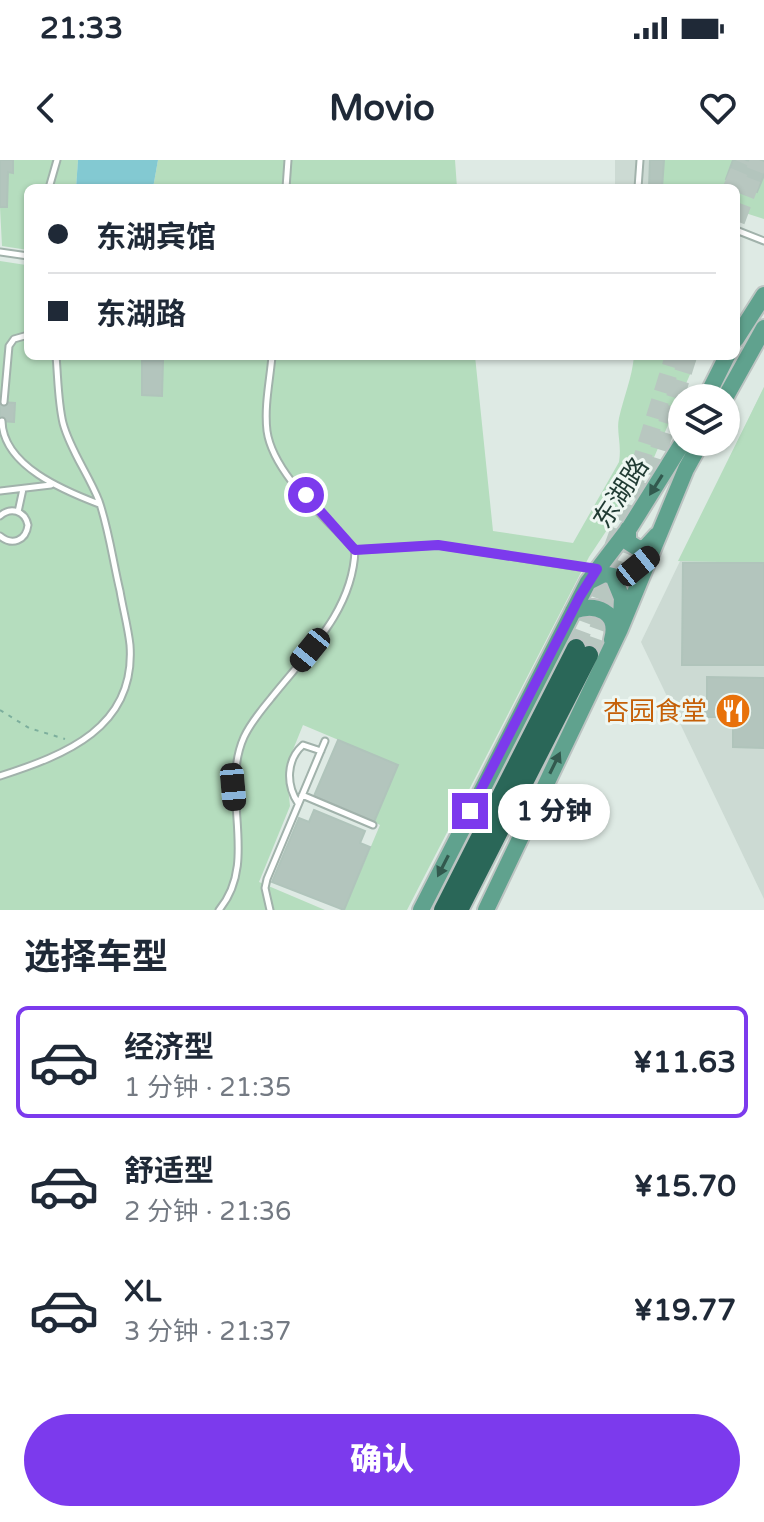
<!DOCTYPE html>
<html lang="zh">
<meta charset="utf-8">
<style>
body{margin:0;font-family:"Varela Round","Noto Sans SC",sans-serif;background:#f6f6f7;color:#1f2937;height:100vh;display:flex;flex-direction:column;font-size:30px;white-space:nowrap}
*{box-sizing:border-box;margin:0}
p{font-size:26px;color:#747a83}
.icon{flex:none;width:44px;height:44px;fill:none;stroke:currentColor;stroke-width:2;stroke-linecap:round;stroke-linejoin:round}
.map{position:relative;height:750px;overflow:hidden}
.sheet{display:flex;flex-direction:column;background:#fff;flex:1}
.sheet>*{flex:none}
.top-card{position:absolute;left:24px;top:24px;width:716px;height:176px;border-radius:12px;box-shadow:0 2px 6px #0004;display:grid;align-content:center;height:176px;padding:0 24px;background:#fff}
.fabs{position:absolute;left:668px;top:224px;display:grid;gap:16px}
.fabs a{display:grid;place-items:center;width:72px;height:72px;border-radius:50%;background:#fff;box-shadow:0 2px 6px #0004;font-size:40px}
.end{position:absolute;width:36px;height:36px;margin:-18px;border:10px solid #7c3aed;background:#fff;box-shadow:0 0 0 4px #fff}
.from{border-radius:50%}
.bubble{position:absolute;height:56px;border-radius:28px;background:#fff;box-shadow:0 2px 6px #0004;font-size:26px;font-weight:800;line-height:56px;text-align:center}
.car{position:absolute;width:24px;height:48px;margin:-24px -12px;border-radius:10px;box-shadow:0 0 6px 2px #0007;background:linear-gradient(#222 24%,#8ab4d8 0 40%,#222 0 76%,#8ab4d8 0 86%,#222 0)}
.top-card b{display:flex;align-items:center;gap:28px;height:76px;font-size:30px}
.top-card b+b{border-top:2px solid #e0e1e3}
.top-card i{width:20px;height:20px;background:#1f2937}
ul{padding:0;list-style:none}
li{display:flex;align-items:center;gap:24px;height:112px;margin:0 16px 12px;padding:0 8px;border:4px solid transparent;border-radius:12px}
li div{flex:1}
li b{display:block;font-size:30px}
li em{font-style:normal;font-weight:800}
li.current{border-color:#7c3aed}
li>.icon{width:72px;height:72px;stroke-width:1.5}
h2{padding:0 24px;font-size:36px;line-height:96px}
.cta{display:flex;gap:16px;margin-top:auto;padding:16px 24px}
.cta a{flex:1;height:92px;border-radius:48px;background:#7c3aed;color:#fff;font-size:32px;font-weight:800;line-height:92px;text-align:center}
.status{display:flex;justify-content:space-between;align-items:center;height:56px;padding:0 40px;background:#fff;direction:ltr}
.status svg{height:22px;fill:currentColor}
header{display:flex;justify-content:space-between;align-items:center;height:104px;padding:0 24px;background:#fff;font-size:36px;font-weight:800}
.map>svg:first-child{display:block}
.built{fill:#ccdad3}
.green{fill:#b5ddbe}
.water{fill:#83c9d2}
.building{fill:#b3c5bd;stroke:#b0c4bb;stroke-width:2}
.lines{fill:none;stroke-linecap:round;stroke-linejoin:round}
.highway-tunnel{stroke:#b8c7c0;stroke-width:18;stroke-dasharray:18 9;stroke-linecap:butt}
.lane-casing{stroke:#a1b2ab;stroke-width:9}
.primary-casing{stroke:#bcc4c2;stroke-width:20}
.highway-casing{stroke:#bcc4c2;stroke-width:22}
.path{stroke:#7daf9d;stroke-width:2;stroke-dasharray:4 6;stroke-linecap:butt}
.lane{stroke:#fff;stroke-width:5}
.primary{stroke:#60a28e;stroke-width:16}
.highway{stroke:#2a6758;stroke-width:18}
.oneway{fill:#32594e}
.route{stroke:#7c3aed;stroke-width:10}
.labels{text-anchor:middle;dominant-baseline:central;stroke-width:6;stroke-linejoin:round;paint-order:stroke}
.street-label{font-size:26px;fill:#1f3a32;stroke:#eef7f2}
.food-label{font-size:26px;fill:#c56008;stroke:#eef7f2;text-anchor:end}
</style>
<div class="status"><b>21:33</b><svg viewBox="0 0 49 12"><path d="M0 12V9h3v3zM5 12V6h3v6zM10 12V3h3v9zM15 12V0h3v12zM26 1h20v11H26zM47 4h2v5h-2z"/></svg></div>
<header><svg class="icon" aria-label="back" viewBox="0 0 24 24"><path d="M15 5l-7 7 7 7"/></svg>Movio<svg class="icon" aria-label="heart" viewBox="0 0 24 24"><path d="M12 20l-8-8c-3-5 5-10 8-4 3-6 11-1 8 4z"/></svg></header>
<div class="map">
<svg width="764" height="750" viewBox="0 0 764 750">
<rect width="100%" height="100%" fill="#deeae4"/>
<path class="built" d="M 615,0 L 664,0 L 662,28 L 615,28 Z
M 764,227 L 764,739 L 641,482 Z"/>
<path class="green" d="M 13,0 L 78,0 L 76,28 L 28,28 L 28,90 L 2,86 L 0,47 L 7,47 L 8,12 L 13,12 Z
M 158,0 L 455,0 L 457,28 L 153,28 Z
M 664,0 L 764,0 L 764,59 L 736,50 L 736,28 L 662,28 Z
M 28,95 L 28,196 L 475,196 L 493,371 L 573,383 L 619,302 C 622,285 616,271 619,258 C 624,236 632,218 634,196 L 698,196 L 652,302 L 589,397 L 407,750 L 344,750 L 380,665 L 374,662 L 398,605 L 303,565 L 286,607 L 290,646 L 259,722 L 325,750 L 0,750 L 0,101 L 26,105 Z
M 764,227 L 764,403 L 678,401 Z"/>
<path class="water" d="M 78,0 L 158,0 L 153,28 L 76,28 Z"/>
<path class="building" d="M 0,0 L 13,0 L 13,13 L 8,12 L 7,47 L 0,47 Z
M 650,0 L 664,0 L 662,28 L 649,28 Z
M 733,0 L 764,0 L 764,15 L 757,32 L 726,19 Z
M 142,201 L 163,201 L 162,236 L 142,235 Z
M 0,242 L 15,243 L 14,262 L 0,261 Z
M 683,403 L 764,403 L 764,505 L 682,505 Z
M 707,517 L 764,518 L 764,588 L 733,587 L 733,557 L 702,557 L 702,545 L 707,545 Z
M 338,580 L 398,605 L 374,662 L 314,636 Z
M 314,650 L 365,671 L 360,683 L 370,687 L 344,750 L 272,722 L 299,658 L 309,662 Z"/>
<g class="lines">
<path class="highway-tunnel" d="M 732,28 L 744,0
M 736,61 L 759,0
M 643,341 L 688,196
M 576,488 L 624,357 L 674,196
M 589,495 L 634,369"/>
<defs>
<path id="lane" d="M 49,28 L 57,0
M 286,28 L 288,0
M 638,28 L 640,0
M 736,70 L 764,81
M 0,92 L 28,96
M 4,242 L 9,186 L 14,179 L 28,175
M 2,261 C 3,306 65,331 99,344
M 0,331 L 51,325
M 18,352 L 23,329
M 0,356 C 11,346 25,351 28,365 C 26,381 12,386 0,376
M 355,390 L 438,385 L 592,409
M 0,616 C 65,595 136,568 130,485 C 128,467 123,449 120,431 C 113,402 109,370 99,341 C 89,315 70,290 63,263 C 58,242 58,218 56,196
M 302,635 L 373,665
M 298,643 C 286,625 286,600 303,585 L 321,591
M 219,750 C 260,701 219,633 244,577 C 251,562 262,549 272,537 C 308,492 353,450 355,390 C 326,358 273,314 267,271 C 264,246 270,220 272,196
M 270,750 L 265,728 L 267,719 L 325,581"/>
<path id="primary" d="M 736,179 L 764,135
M 706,238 L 727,196
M 725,238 L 764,168
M 628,369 L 628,382 L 639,389 L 646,387 L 657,375
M 588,422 L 604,414 L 613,416 L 622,438 L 621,459
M 573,451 C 596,443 620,451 612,480
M 421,750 L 588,422 L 630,367 L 683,282
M 486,750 L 620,469 L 686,309 L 701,282"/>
<path id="highway" d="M 443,750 L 576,488
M 459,750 L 589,495"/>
</defs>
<use href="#lane" class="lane-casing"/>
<use href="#primary" class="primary-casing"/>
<use href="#highway" class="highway-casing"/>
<path class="path" d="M 0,550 L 29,568 L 65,579"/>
<use href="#lane" class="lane"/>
<use href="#primary" class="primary"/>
<use href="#highway" class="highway"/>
</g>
<defs><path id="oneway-solid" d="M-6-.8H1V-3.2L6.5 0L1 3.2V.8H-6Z" transform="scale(2)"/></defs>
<g class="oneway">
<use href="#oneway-solid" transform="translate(656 325) rotate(122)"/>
<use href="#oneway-solid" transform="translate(555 603) rotate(-64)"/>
<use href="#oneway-solid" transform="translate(443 706) rotate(117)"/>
</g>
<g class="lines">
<path class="route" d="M 306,335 L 355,390 L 438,385 L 597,409 L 580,436 L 470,651"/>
</g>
<defs>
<symbol id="restaurant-disc" viewBox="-11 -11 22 22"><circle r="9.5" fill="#e8710a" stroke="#eef7f2"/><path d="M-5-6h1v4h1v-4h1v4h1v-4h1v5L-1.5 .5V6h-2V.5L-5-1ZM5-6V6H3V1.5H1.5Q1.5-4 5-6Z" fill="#fff"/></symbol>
</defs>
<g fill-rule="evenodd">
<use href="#restaurant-disc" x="713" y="531" width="40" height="40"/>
</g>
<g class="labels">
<g class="street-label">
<text transform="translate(621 333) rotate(-57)">东湖路</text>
</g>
<g class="food-label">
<text x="707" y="551">杏园食堂</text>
</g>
</g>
</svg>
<div class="fabs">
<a><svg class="icon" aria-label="layers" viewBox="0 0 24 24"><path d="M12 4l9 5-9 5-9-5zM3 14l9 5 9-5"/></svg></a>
</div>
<i class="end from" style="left:306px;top:335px"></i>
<i class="end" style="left:470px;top:651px"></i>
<div class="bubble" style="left:498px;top:624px;width:112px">1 分钟</div>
<i class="car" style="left:638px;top:406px;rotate:51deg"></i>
<i class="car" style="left:310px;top:490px;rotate:219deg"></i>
<i class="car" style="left:233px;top:627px;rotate:175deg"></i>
<div class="top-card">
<b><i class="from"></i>东湖宾馆</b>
<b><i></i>东湖路</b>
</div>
</div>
<section class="sheet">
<h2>选择车型</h2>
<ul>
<li class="current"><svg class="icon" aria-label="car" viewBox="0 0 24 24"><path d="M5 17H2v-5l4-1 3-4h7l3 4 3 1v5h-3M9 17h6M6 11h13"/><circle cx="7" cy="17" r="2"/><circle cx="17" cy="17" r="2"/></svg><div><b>经济型</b><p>1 分钟 · 21:35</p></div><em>¥11.63</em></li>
<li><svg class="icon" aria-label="car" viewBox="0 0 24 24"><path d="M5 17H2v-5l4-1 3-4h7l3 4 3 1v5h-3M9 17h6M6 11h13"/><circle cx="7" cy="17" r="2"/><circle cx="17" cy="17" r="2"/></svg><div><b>舒适型</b><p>2 分钟 · 21:36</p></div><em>¥15.70</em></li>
<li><svg class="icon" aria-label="car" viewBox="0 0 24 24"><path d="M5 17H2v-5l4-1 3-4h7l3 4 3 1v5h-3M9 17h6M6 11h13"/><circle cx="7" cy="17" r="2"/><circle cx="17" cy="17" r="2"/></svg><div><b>XL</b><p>3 分钟 · 21:37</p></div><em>¥19.77</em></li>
</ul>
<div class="cta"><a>确认</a></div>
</section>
